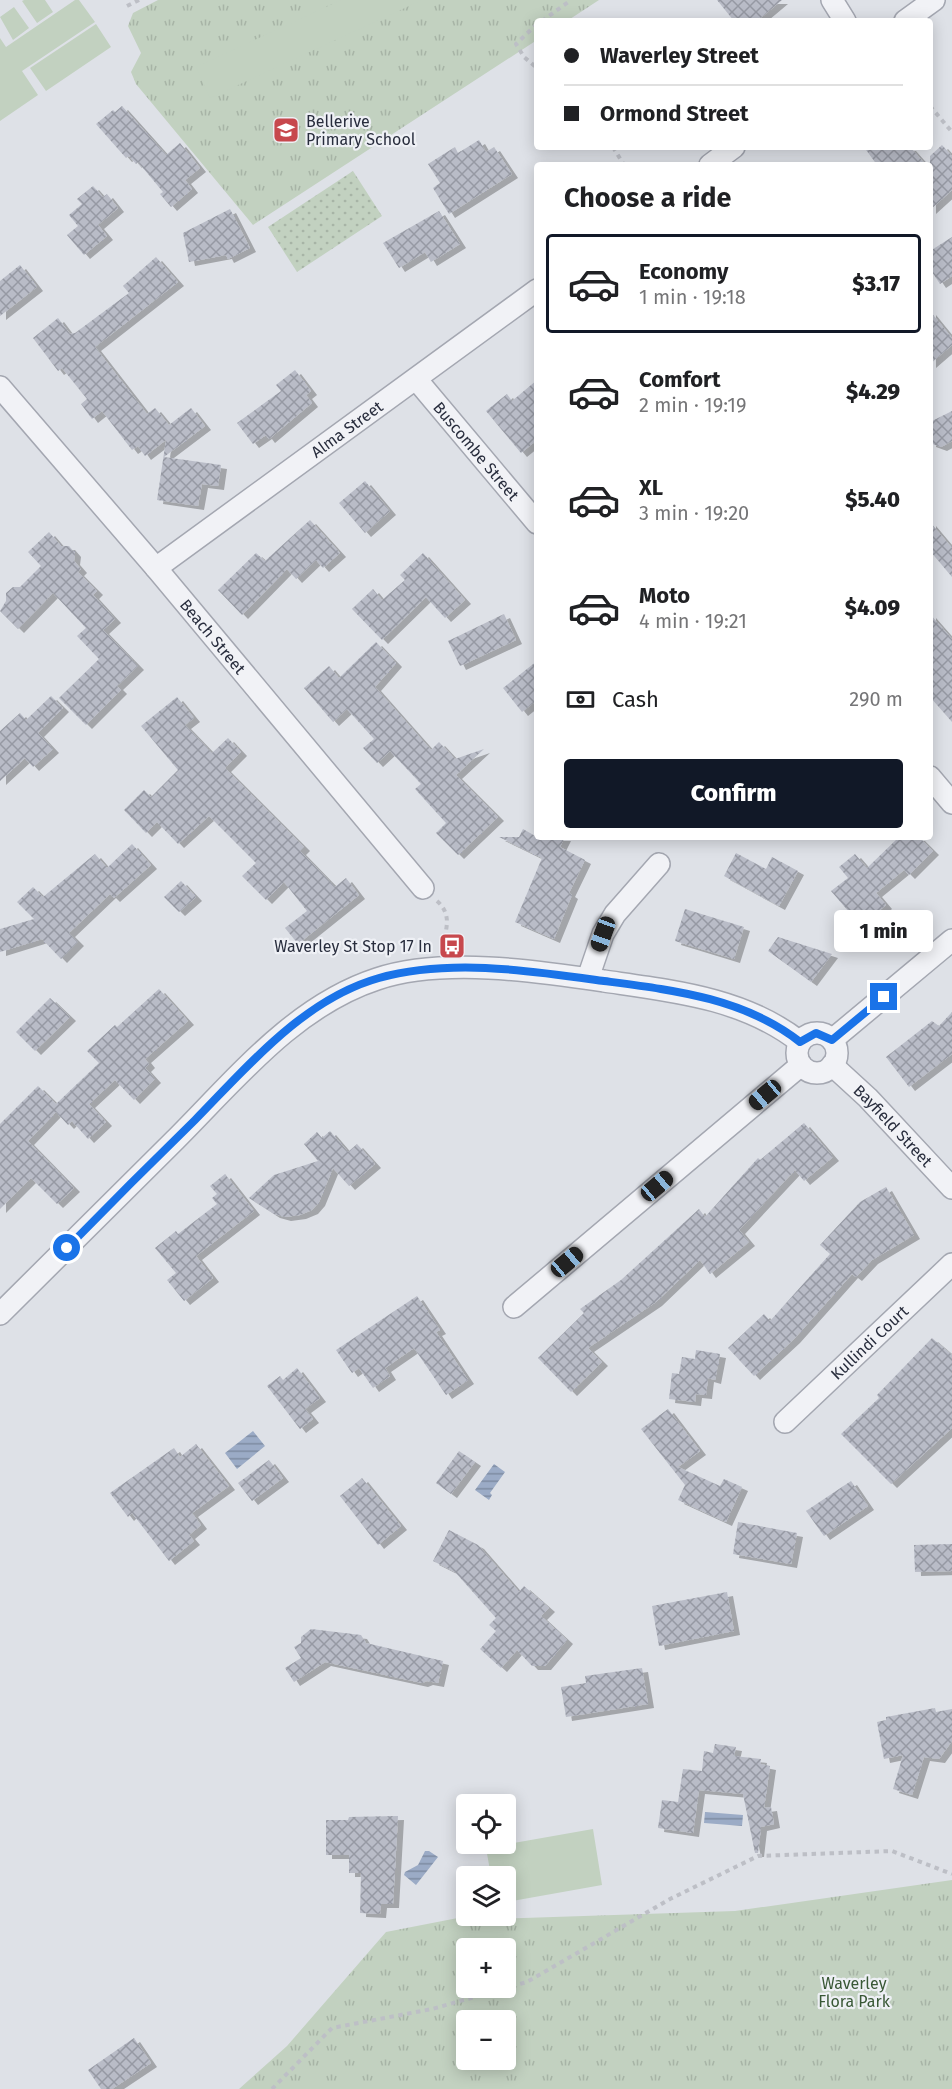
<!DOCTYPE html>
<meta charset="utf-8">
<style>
body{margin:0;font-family:"Fira Sans",sans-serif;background:#f2f2f2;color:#202124;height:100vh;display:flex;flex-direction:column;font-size:22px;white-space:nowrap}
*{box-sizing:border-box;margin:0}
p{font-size:20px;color:#757577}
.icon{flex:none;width:33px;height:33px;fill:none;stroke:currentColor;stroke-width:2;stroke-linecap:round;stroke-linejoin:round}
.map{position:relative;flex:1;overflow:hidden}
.details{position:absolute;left:534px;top:162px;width:399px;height:678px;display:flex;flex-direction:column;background:#fff;border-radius:6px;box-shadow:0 3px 15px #0003}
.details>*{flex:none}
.hud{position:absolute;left:534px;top:18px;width:399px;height:132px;border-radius:6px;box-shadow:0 3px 15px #0003;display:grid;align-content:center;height:132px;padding:0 30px;background:#fff}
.buttons{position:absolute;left:456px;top:1794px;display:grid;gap:12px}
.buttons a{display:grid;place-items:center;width:60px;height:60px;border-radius:6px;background:#fff;box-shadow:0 3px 15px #0003;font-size:30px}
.end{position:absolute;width:27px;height:27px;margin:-14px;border:8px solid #1a73e8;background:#fff;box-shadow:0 0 0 3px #fff}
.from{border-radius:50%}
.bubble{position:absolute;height:42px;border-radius:6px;background:#fff;box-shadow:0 3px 15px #0003;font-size:20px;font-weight:800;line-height:42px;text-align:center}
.car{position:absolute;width:18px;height:36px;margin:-18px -9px;border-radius:8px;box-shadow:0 0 4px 2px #0007;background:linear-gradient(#222 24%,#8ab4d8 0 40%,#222 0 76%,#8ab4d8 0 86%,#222 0)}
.hud b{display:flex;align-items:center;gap:21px;height:57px;font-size:22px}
.hud b+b{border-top:2px solid #e0e0e0}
.hud i{width:15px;height:15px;background:#202124}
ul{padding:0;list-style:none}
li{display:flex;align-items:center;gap:18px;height:99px;margin:0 12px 9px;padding:0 18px;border:3px solid transparent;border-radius:6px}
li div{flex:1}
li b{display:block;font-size:22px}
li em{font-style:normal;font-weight:800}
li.selected{border-color:#111827}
li>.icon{width:54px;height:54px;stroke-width:1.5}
h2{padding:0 30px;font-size:27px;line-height:72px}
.pay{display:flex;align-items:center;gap:15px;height:66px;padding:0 30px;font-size:22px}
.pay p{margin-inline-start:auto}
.cta{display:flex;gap:12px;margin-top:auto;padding:12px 30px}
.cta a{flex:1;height:69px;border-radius:6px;background:#111827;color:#fff;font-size:24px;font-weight:800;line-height:69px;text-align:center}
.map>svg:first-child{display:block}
.grass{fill:url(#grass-dots)}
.park{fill:url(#park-tufts);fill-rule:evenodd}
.pitch{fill:#c2d1c0}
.water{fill:url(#water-rules)}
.building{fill:url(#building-cross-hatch);filter:url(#shadow)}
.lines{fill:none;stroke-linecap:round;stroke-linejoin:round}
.street-casing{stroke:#a4a7b1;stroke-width:24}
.path{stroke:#bdbfc6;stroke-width:4;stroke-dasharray:4.5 4.5;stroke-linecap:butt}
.street{stroke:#f1f2f6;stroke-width:21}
.route{stroke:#1a73e8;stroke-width:8}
.labels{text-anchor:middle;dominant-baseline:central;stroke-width:4.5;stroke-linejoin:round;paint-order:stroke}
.poi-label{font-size:16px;fill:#282d3d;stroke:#eef0f5;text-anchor:start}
.street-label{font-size:16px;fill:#282d3d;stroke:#eef0f5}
.park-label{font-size:16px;fill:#395836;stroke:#eef0f5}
</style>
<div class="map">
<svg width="952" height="2089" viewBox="0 0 952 2089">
<defs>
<pattern id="grass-dots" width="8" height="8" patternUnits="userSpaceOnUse" patternTransform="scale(1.5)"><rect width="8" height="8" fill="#c2d1c0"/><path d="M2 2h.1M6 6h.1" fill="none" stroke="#a7b4a6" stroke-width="1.8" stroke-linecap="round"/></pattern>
<pattern id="park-tufts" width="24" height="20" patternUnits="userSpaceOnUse" patternTransform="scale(1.5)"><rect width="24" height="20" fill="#c2d1c0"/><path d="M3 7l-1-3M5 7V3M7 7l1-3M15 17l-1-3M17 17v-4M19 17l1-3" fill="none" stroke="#a7b4a6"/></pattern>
<pattern id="water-rules" width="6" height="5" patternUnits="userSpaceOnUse" patternTransform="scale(1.5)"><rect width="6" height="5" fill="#9babc6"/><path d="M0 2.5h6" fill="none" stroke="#7e8ca2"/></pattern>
<pattern id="building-cross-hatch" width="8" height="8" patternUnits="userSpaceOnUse" patternTransform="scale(1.5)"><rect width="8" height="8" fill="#b9bcc7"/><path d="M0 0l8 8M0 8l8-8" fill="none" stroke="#9699a3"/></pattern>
<filter id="shadow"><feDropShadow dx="6" dy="4" stdDeviation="0" flood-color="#0004"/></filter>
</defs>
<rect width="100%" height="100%" fill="#dee1e7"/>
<path class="grass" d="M 353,171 L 382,216 L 297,272 L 268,227 Z"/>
<path class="park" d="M 158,0 L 599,0 L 567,21 L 537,21 L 537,40 L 253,225 L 136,84 L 131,72 L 141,53 L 128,26 L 133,13 Z
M 952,1880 L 952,2089 L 239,2089 L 287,2046 L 386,1932 L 468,1916 L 486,1916 L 493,1919 L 735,1911 ZM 466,1948 L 506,1948 L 506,1988 L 466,1988 ZM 466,2020 L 506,2020 L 506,2060 L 466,2060 Z"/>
<path class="pitch" d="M 24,0 L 45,0 L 53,12 L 37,23 L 22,1 Z
M 75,0 L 79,0 L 95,22 L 22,71 L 38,95 L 0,121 L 0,38 L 6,47 Z
M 341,0 L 422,0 L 210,98 L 196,67 Z
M 14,7 L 29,28 L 13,40 L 0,17 Z
M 96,24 L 111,47 L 46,91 L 30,68 Z
M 593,1829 L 602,1885 L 506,1902 L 506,1876 L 491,1876 L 486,1848 Z"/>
<path class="water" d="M 253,1431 L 265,1446 L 237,1469 L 225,1453 Z
M 494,1464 L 505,1472 L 490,1493 L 492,1495 L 489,1500 L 475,1490 Z
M 705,1812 L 743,1815 L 742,1826 L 704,1823 Z
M 425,1851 L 429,1851 L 438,1857 L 416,1885 L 404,1875 L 405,1872 L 418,1865 Z"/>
<path class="building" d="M 717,0 L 782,0 L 757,21 L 734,21 Z
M 122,106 L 166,155 L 180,143 L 200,168 L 185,180 L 192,189 L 171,207 L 160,194 L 163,192 L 138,162 L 136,164 L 129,156 L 126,158 L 96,124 L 113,110 L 115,112 Z
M 479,140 L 486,152 L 494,147 L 512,174 L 449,214 L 433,188 L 440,183 L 428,164 L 455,147 L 458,153 Z
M 942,145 L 952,156 L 952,190 L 930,210 L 930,156 Z
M 864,147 L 910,147 L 926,165 L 877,165 Z
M 93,186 L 103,197 L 107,194 L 118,208 L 98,225 L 107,236 L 84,255 L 67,235 L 78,226 L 69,215 L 82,204 L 77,199 Z
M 230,209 L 250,248 L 228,259 L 226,255 L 189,262 L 183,233 Z
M 439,211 L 460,244 L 431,262 L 425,252 L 399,268 L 383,243 Z
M 952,237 L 952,276 L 940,284 L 930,269 L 930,251 Z
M 156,257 L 178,282 L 95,347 L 147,414 L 155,408 L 169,425 L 191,408 L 205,426 L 164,457 L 221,465 L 218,486 L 202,484 L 198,506 L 157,500 L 166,440 L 145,456 L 138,446 L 132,450 L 102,411 L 92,419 L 81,404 L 87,399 L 62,368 L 58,371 L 33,338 L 58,318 L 70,334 L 75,333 L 129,293 L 123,286 Z
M 20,265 L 37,287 L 0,316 L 0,281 Z
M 930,311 L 952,338 L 952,345 L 930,364 Z
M 295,370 L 311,391 L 306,395 L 312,403 L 269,439 L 266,435 L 253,444 L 237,423 L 281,391 L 276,385 Z
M 537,380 L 537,440 L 521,453 L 486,411 L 507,394 L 512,401 Z
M 952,411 L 952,441 L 941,447 L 930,443 L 930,422 Z
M 365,481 L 390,511 L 365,533 L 339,503 Z
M 310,520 L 340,553 L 323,568 L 316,560 L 296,579 L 287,569 L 242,615 L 218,590 L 256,553 L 265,561 Z
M 930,522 L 952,548 L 952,577 L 930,551 Z
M 49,532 L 61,546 L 69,546 L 75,553 L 74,561 L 81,569 L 78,572 L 97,591 L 93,595 L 115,619 L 103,630 L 138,666 L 117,686 L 121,690 L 86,725 L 59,698 L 99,659 L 77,636 L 86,628 L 53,593 L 18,629 L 0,611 L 6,601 L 6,593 L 13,587 L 20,587 L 41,566 L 28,552 Z
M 423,553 L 465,600 L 445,618 L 426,597 L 382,640 L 352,609 L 373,589 L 382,600 L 405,580 L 400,575 Z
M 504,614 L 516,640 L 460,666 L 448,641 Z
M 930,614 L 952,639 L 952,722 L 930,697 Z
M 376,642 L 396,663 L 375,687 L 431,750 L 439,742 L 455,759 L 484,749 L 456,775 L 498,817 L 458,855 L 436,833 L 446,823 L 415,789 L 421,784 L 390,751 L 377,763 L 363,748 L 374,739 L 347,709 L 333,722 L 304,688 L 329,666 L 339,678 Z
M 537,661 L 537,700 L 522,712 L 503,688 Z
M 51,696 L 63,708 L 38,733 L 53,749 L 33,767 L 25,758 L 0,781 L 0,731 L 20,713 L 26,720 Z
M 177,697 L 194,718 L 185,725 L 212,753 L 228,738 L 241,752 L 225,768 L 304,847 L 300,851 L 335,887 L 346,878 L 359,895 L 298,944 L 285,928 L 307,911 L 284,882 L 266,900 L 242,876 L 256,863 L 209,816 L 178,844 L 157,822 L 146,833 L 124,810 L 144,790 L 151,797 L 178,770 L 141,726 Z
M 523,829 L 537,837 L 565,837 L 560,847 L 585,860 L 569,893 L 572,895 L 554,939 L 515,922 L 542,858 L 499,837 L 519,837 Z
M 899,837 L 919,837 L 933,851 L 909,875 L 904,870 L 876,893 L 886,905 L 861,926 L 831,891 L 848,878 L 839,867 L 855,854 L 867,868 Z
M 132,844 L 151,865 L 114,898 L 110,894 L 69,933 L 78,942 L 61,959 L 42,939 L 0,952 L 0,929 L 34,919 L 17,902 L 33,887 L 43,897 L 95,854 L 107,868 Z
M 736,853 L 766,869 L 772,857 L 798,871 L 779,906 L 724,876 Z
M 181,881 L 196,897 L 179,912 L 164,897 Z
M 685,909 L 744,927 L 734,959 L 675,941 Z
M 778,937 L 832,954 L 811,982 L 768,951 Z
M 159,989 L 188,1021 L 145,1059 L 149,1064 L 145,1068 L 155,1079 L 134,1100 L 115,1080 L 89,1104 L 106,1122 L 88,1139 L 72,1121 L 68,1125 L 56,1112 L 28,1141 L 74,1188 L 57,1204 L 31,1178 L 0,1209 L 0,1124 L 38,1086 L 56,1104 L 99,1063 L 87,1051 L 115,1025 L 117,1027 Z
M 50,998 L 70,1017 L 35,1051 L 16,1032 Z
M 952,1012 L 952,1054 L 909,1087 L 886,1057 L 932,1021 L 939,1026 Z
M 804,1123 L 833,1157 L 804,1181 L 795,1170 L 739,1230 L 749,1242 L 710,1274 L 700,1260 L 656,1302 L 588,1348 L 602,1362 L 571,1392 L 538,1358 L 584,1313 L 580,1309 L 621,1280 L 699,1209 L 705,1217 L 758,1158 L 760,1160 Z
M 330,1131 L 348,1152 L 357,1144 L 375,1164 L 349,1186 L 333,1168 L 319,1202 L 312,1210 L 300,1215 L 285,1217 L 274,1214 L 249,1198 L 274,1175 L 318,1161 L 304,1144 L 317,1132 L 322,1138 Z
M 225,1174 L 254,1211 L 196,1256 L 213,1278 L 184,1301 L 167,1280 L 176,1273 L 155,1248 L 176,1231 L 178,1234 L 217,1204 L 212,1198 L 217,1194 L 210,1186 Z
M 886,1187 L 914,1235 L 872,1260 L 856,1277 L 852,1274 L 794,1339 L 754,1376 L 728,1348 L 764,1314 L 770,1321 L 830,1254 L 820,1245 L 860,1202 Z
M 417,1296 L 440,1330 L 436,1332 L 468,1380 L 446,1395 L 414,1348 L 385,1368 L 390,1376 L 373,1388 L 359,1368 L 352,1373 L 336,1350 Z
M 932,1338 L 952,1355 L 952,1428 L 891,1484 L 841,1434 L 879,1398 L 877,1395 Z
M 696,1350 L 720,1354 L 715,1380 L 708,1378 L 706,1395 L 696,1394 L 695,1402 L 669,1399 L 672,1373 L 679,1374 L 682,1357 L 695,1359 Z
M 297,1368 L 320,1398 L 305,1409 L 313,1419 L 300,1429 L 267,1386 L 280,1376 L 283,1380 Z
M 668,1409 L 700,1451 L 678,1467 L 720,1486 L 724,1479 L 742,1487 L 726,1522 L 678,1500 L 685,1485 L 641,1429 Z
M 196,1444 L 229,1486 L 192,1513 L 201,1525 L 189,1535 L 194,1541 L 169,1561 L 132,1513 L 128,1517 L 110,1493 L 174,1448 L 180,1457 Z
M 459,1451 L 475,1462 L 451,1494 L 436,1483 Z
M 269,1460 L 283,1478 L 252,1501 L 238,1483 Z
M 362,1478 L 401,1526 L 378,1545 L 340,1496 Z
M 851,1481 L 868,1506 L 824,1536 L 806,1511 Z
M 738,1522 L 797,1533 L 791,1564 L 733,1554 Z
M 449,1530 L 478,1545 L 519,1592 L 524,1586 L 549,1608 L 541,1616 L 567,1640 L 545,1666 L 532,1666 L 517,1650 L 501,1668 L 480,1649 L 496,1631 L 489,1625 L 496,1618 L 455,1572 L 433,1561 Z
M 952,1544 L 952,1571 L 915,1572 L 914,1545 Z
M 727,1592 L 734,1631 L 659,1646 L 652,1606 Z
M 311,1629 L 361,1635 L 366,1643 L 443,1661 L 438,1683 L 427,1681 L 422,1683 L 325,1662 L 294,1682 L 285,1668 L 301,1658 L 294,1647 L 301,1643 L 301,1637 Z
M 642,1668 L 648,1704 L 566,1717 L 561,1687 L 586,1683 L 585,1676 Z
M 935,1708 L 936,1712 L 952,1709 L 952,1741 L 939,1759 L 924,1757 L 912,1795 L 893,1789 L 903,1755 L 884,1759 L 877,1722 L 886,1720 L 886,1717 Z
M 715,1744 L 736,1747 L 734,1756 L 761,1759 L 760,1764 L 770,1766 L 764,1808 L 771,1807 L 774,1824 L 761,1827 L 758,1853 L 755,1853 L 743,1794 L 699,1790 L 693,1833 L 658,1828 L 662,1800 L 678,1802 L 683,1769 L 702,1771 L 704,1751 L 713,1753 Z
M 398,1816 L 393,1904 L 381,1904 L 380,1914 L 360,1913 L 361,1873 L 349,1873 L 349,1855 L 326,1855 L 326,1820 L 348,1820 L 349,1817 Z
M 134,2038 L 151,2063 L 112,2089 L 101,2089 L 88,2070 Z"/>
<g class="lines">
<defs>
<g id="street">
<path d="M 832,0 L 845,21"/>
<path d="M 905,21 L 934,0"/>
<path d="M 710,165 L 734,147"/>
<path id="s1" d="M 416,379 L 537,523"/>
<path id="s2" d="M 0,387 L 156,568 L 423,888"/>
<path id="s3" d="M 156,568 L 537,290"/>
<path d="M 930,777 L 952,803"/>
<path d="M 588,978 L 603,934 L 615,914 L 659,864"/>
<circle cx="817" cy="1053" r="20"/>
<path d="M 832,1040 L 952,940"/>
<path id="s4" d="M 832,1065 L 868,1098 L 952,1188"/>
<path d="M 514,1307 L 801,1065"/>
<path d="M 0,1314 C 58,1256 116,1198 175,1140 C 235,1080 294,1006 377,979 C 443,957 536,971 604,981 C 673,991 744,998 800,1042"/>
<path id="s5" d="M 785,1422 L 952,1264"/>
</g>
</defs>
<use href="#street" class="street-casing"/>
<path class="path" d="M 127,6 L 139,0
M 542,21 L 571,0
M 537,24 L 516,44 L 524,57 L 537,68
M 930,106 L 952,132
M 613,147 L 624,165
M 437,901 C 453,915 446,931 441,949
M 272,2089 L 332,2028 L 432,2009 L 527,1982 L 670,1899 L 758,1856 L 892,1851 L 952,1874"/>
<use href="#street" class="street"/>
</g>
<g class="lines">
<path class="route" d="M 67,1248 C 109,1205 152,1162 195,1120 C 248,1066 304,999 379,978 C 451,958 532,971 604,981 C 673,990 744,998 800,1042 L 816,1033 L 832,1040 L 884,997"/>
</g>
<defs>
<symbol id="school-square" viewBox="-11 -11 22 22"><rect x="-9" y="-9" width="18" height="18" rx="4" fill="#c7484d" stroke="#eef0f5"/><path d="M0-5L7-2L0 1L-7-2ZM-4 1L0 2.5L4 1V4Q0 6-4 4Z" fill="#fff"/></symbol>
<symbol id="bus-square" viewBox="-11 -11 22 22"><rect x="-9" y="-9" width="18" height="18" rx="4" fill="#c7484d" stroke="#eef0f5"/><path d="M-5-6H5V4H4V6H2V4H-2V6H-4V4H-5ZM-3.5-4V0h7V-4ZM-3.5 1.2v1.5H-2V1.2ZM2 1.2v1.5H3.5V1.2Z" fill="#fff"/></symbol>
</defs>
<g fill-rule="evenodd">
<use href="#school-square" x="271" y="115" width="30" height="30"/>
<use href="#bus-square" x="437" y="931" width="30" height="30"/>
</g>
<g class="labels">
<g class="poi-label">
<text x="306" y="121">Bellerive<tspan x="306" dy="18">Primary School</tspan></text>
<text x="432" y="946" text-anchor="end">Waverley St Stop 17 In</text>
</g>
<g class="street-label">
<text stroke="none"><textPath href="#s3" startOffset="236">Alma Street</textPath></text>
<text stroke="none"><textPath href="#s1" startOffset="94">Buscombe Street</textPath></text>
<text stroke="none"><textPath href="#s2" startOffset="328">Beach Street</textPath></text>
<text stroke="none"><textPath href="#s4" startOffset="86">Bayfield Street</textPath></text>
<text stroke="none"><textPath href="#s5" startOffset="116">Kullindi Court</textPath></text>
</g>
<g class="park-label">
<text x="854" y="1983">Waverley<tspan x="854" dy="18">Flora Park</tspan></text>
</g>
</g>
</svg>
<div class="buttons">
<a><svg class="icon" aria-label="locate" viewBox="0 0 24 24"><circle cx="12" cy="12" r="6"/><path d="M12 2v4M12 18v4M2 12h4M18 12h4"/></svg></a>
<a><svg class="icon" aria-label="layers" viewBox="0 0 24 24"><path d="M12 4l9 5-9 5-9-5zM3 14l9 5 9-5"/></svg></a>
<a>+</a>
<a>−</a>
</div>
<i class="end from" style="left:67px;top:1248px"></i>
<i class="end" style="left:884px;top:997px"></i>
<div class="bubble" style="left:834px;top:910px;width:99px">1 min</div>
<i class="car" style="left:603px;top:934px;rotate:200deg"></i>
<i class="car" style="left:765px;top:1095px;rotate:230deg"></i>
<i class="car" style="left:657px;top:1186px;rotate:50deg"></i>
<i class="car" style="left:567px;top:1262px;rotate:50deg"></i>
<div class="hud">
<b><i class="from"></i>Waverley Street</b>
<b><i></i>Ormond Street</b>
</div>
<section class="details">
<h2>Choose a ride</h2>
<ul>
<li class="selected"><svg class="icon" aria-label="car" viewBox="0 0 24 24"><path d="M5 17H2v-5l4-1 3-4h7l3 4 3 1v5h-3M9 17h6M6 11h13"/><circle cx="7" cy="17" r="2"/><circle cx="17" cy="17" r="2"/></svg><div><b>Economy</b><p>1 min · 19:18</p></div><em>$3.17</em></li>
<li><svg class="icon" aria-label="car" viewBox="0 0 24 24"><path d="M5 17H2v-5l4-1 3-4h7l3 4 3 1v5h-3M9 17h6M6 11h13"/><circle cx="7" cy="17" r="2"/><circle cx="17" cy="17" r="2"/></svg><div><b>Comfort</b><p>2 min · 19:19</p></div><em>$4.29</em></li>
<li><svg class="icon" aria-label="car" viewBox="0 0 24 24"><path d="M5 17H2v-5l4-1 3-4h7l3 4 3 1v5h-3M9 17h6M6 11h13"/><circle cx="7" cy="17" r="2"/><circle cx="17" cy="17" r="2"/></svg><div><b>XL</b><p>3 min · 19:20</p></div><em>$5.40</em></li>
<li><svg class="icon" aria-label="car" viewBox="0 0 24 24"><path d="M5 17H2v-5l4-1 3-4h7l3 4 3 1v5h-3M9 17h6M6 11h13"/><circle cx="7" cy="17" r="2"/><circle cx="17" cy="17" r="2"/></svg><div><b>Moto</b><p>4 min · 19:21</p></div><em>$4.09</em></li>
</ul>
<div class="pay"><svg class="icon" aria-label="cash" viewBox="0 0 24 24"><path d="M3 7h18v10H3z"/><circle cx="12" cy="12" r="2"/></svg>Cash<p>290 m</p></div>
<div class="cta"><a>Confirm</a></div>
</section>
</div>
